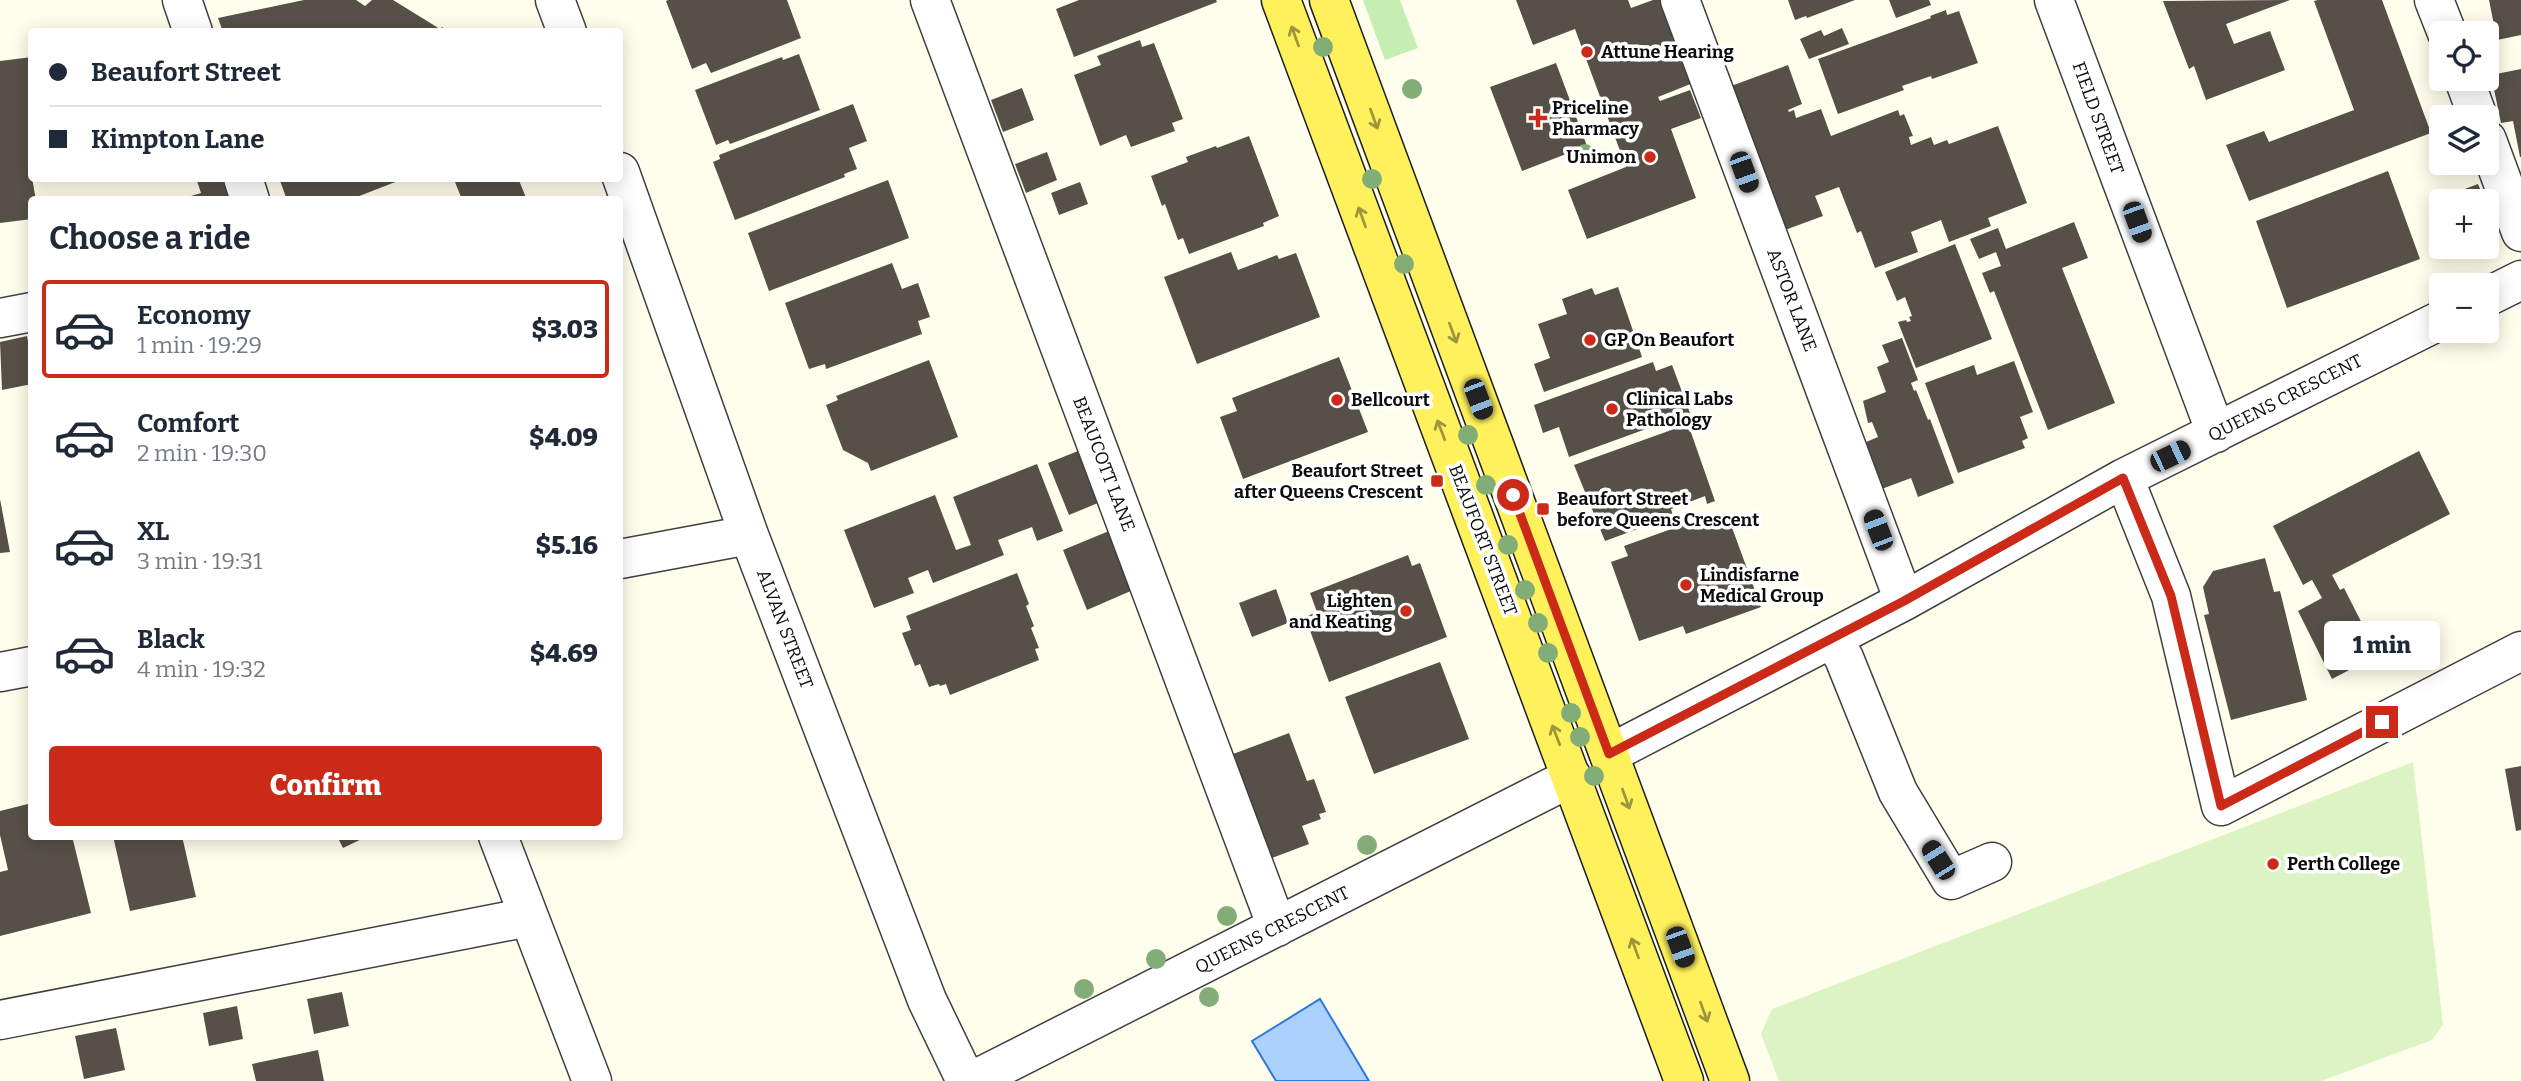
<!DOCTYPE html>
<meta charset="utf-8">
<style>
body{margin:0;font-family:Bitter,serif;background:#f2f2f3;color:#1f2937;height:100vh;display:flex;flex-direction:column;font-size:26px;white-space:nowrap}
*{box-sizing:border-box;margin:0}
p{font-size:23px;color:#747a83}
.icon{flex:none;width:38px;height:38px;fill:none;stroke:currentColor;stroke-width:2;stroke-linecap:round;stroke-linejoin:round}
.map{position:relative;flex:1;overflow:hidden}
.sheet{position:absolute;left:28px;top:196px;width:595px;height:644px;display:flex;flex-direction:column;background:#fff;border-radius:7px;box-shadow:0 4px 18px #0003}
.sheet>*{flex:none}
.top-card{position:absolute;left:28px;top:28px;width:595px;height:154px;border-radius:7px;box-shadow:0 4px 18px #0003;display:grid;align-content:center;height:154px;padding:0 21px;background:#fff}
.fabs{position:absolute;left:2429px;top:21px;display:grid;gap:14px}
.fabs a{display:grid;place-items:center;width:70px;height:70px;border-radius:7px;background:#fff;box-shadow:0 4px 18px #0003;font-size:35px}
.end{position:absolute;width:32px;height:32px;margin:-16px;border:9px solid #ca2a17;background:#fff;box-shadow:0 0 0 4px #fff}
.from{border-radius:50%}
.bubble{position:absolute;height:49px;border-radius:7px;background:#fff;box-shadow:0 4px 18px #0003;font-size:23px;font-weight:800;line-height:49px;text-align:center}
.car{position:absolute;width:21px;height:42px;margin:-21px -10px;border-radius:9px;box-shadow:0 0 5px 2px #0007;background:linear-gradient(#222 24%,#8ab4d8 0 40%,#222 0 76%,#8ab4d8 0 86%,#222 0)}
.top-card b{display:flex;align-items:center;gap:24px;height:66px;font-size:26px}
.top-card b+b{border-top:2px solid #e0e1e3}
.top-card i{width:18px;height:18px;background:#1f2937}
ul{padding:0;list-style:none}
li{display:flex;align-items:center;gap:21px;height:98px;margin:0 14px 10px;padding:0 7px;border:4px solid transparent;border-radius:7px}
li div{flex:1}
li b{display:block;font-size:26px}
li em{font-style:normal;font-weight:800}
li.selected{border-color:#ca2a17}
li>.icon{width:63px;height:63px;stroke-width:1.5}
h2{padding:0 21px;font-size:32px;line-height:84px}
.action{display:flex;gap:14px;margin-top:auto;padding:14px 21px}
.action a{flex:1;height:80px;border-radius:7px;background:#ca2a17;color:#fff;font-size:28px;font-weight:800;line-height:80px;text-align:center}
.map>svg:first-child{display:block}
.green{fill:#c7eeb2}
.pitch{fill:#dcf4c4}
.water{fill:#abd1fc;stroke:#2a79db;stroke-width:2}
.building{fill:#565048}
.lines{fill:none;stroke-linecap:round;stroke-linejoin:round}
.minor-casing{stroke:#404040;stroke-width:41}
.major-casing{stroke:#1e1e1e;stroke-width:41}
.minor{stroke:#fff;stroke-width:38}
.major{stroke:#fff15c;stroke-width:38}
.tree{fill:#82ad77}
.oneway{stroke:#9e963c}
.route{stroke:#ca2a17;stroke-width:9}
.poi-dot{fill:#ca2a17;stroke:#fff;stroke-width:2.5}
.labels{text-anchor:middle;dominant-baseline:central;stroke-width:7;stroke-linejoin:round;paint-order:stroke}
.poi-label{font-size:18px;font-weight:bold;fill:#0d0d0d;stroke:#fff;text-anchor:start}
.street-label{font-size:18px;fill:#0d0d0d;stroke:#fff}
</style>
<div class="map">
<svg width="2521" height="1081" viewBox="0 0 2521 1081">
<rect width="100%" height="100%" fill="#fffeec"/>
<path class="green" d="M 1363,0 L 1400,0 L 1418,48 L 1385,60 Z"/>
<path class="pitch" d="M 2413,762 L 2443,1025 L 2432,1040 L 2321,1081 L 1779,1081 L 1761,1034 L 1772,1009 Z"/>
<path class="water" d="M 1320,999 L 1369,1081 L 1276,1081 L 1252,1041 Z"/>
<path class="building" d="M 304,0 L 356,0 L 365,6 L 372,0 L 393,0 L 440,29 L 442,27 L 449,32 L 223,32 L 218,18 Z
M 668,0 L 787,0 L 801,38 L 711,73 L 706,63 L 692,69 L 666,1 Z
M 1079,0 L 1216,0 L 1217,2 L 1074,57 L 1056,9 Z
M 1516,0 L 1628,0 L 1631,8 L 1653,0 L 1661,0 L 1693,83 L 1658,97 L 1660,101 L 1690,90 L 1701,118 L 1671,129 L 1696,198 L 1587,239 L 1568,190 L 1626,167 L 1575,29 L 1533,45 Z
M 1788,0 L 1855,0 L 1807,18 L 1806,16 L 1795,20 Z
M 1889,0 L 1929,0 L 1931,5 L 1896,18 Z
M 2290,0 L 2226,24 L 2234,44 L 2270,31 L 2285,70 L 2206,100 L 2194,66 L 2189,69 L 2163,1 Z
M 2318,0 L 2382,0 L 2431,133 L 2249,201 L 2226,145 L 2264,131 L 2269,142 L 2354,110 L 2314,1 Z
M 2489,0 L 2521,0 L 2521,35 L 2497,40 Z
M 1946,10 L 1947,15 L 1959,11 L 1978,63 L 1932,79 L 1931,76 L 1902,86 L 1904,90 L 1838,114 L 1818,59 L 1931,18 L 1930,16 Z
M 1842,28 L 1849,44 L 1809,59 L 1800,39 L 1821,30 L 1824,36 Z
M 1140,40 L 1142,47 L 1154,43 L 1183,119 L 1172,123 L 1175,131 L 1131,147 L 1126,135 L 1100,146 L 1074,75 L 1101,65 L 1097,56 Z
M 799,54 L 820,110 L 730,144 L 728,140 L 716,145 L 695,90 L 782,57 L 783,60 Z
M 32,57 L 32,178 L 36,200 L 32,200 L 32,219 L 0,223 L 0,61 Z
M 1556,63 L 1587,146 L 1522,171 L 1490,87 Z
M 1788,65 L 1802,104 L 1788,110 L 1789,112 L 1794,110 L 1796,118 L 1821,109 L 1831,136 L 1898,110 L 1900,116 L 1904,114 L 1913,136 L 1909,137 L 1911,145 L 1931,137 L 1934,145 L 1947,140 L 1949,144 L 1998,126 L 2027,203 L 1988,218 L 1991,226 L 1949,242 L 1941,220 L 1911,232 L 1918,252 L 1875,268 L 1861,231 L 1857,233 L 1839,187 L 1815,196 L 1823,216 L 1785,230 L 1731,86 Z
M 2521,69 L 2521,157 L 2520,157 L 2513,121 L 2501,123 L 2491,75 Z
M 1022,88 L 1034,120 L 1003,132 L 991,100 Z
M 853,104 L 867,141 L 849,148 L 857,169 L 844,174 L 845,177 L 735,220 L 713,162 L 720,159 L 719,155 Z
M 1249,136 L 1279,216 L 1263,223 L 1264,226 L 1189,254 L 1183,238 L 1178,240 L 1165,204 L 1162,206 L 1151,176 L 1188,162 L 1186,157 L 1216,146 L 1217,148 Z
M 1047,152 L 1057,180 L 1026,193 L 1015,164 Z
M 2388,171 L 2420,259 L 2287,308 L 2256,221 Z
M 196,178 L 222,178 L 229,200 L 192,200 L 191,196 L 201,193 Z
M 279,178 L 403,178 L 403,179 L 349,200 L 287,200 Z
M 462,178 L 518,178 L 527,200 L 456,200 L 461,197 L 455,182 Z
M 888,180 L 909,238 L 769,291 L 748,233 Z
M 1080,182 L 1088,204 L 1059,215 L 1051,193 Z
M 2478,184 L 2485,201 L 2443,201 L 2441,198 Z
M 2487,208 L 2495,230 L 2487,233 Z
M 2074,222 L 2088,258 L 2062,268 L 2115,403 L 2048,430 L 1994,291 L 1990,293 L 1982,273 L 2001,266 L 1996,252 L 1979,259 L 1970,239 L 1998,228 L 2006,249 Z
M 1955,244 L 1992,339 L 1916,368 L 1898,322 L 1906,320 L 1907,322 L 1911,321 L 1909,317 L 1912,316 L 1905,297 L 1897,301 L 1885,272 Z
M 1231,252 L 1238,270 L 1277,255 L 1279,259 L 1296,253 L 1320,317 L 1197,364 L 1164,277 Z
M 892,263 L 902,289 L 918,283 L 930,317 L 918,321 L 922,334 L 826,369 L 825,364 L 809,369 L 785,303 Z
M 1618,287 L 1642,357 L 1544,392 L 1534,364 L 1550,358 L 1538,324 L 1567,314 L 1562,299 L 1592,288 L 1595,295 Z
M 27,336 L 32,362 L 32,384 L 2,390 L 0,342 Z
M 1902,338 L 1918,380 L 1911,383 L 1914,391 L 1916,390 L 1928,420 L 1930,419 L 1954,483 L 1918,497 L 1911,478 L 1879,490 L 1869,465 L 1874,463 L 1866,442 L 1878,437 L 1872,422 L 1868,423 L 1863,401 L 1886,392 L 1877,367 L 1889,362 L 1882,345 Z
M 1339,357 L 1368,432 L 1243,479 L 1220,417 L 1237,411 L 1232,398 Z
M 929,360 L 958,437 L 871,471 L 868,463 L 843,450 L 826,405 L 838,400 L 836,396 Z
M 2014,361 L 2033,412 L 2020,417 L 2028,438 L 2022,441 L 2025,448 L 1958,473 L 1925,383 L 1974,365 L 1977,375 Z
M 1653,362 L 1656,371 L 1672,365 L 1690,413 L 1569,457 L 1559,427 L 1543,433 L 1534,405 Z
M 1688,424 L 1715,501 L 1707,504 L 1705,496 L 1671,509 L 1673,516 L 1605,541 L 1574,465 Z
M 1078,451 L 1098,503 L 1069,515 L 1048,463 Z
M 2419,451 L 2450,514 L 2332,575 L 2340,590 L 2344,588 L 2378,655 L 2332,679 L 2298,611 L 2322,598 L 2312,580 L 2303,585 L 2273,526 Z
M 1037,464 L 1063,531 L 1037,541 L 1032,527 L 998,540 L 1004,555 L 933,583 L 928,570 L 908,578 L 914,593 L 874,608 L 844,530 L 935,495 L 956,550 L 971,545 L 953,497 Z
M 0,499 L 10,552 L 0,553 Z
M 1716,513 L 1720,525 L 1730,522 L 1761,607 L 1686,634 L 1683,626 L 1639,641 L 1611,562 L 1628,556 L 1624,546 Z
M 1109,531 L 1133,590 L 1087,610 L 1063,550 Z
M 1408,555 L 1412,566 L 1420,563 L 1447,637 L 1329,682 L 1305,617 L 1317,612 L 1310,593 Z
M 2265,558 L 2274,592 L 2280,591 L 2307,700 L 2231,720 L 2204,615 L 2209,614 L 2203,587 L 2213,571 Z
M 1017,573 L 1029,604 L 1026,606 L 1034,626 L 1031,628 L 1039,648 L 1035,649 L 1039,660 L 950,695 L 946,684 L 940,686 L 939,684 L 929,687 L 920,664 L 915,666 L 902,633 L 911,630 L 906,616 Z
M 1276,589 L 1288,623 L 1252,637 L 1239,603 Z
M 1440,662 L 1469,739 L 1374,774 L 1345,697 Z
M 1289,733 L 1307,781 L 1314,779 L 1326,812 L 1319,814 L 1321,819 L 1302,826 L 1309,844 L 1264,861 L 1230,769 L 1235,760 L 1233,754 Z
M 2521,766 L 2521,830 L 2516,831 L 2505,769 Z
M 32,803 L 32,836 L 72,836 L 91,913 L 0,936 L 0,872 L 8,870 L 0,835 L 0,811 Z
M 113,836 L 182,836 L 196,897 L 130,911 Z
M 337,836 L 368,836 L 343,848 Z
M 342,992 L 349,1026 L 314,1034 L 307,999 Z
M 237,1006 L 243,1039 L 209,1046 L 203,1013 Z
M 116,1028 L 125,1070 L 84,1079 L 75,1036 Z
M 318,1050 L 324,1081 L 256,1081 L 252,1064 Z"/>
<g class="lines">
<defs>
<path id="minor" d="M 182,0 L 193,32
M 555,0 L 567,32
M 930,0 L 1277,927
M 1680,0 L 1904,601
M 2054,0 L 2216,433
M 2434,0 L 2447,33
M 2464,79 L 2478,117
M 2487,140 L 2521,232
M 620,172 L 749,535 L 927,1000 L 966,1081
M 243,178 L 250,200
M 2487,297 L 2521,280
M 0,318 L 32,312
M 2124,478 L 2171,596 L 2221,806 L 2521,651
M 620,559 L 749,535
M 1832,638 L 1844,658 L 1898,792 L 1951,880 L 1992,862
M 0,672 L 32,666
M 1609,754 L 1904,601 L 2124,478 L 2441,320
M 498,836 L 592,1081
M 0,1020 L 529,917
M 972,1081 L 1572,777"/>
<path id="major" d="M 1281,0 L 1684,1081
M 1329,0 L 1730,1081"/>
</defs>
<use href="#minor" class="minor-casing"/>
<use href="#major" class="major-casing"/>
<use href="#minor" class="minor"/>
<use href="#major" class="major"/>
</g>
<g class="tree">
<circle cx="1323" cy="47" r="10"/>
<circle cx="1412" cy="89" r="10"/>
<circle cx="1585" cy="154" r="10"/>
<circle cx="1372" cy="179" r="10"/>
<circle cx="1404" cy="264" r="10"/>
<circle cx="1468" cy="435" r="10"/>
<circle cx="1486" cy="485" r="10"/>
<circle cx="1508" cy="545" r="10"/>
<circle cx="1525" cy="590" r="10"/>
<circle cx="1538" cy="623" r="10"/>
<circle cx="1548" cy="653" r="10"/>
<circle cx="1571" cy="713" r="10"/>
<circle cx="1580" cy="737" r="10"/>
<circle cx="1594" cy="776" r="10"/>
<circle cx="1367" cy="845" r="10"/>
<circle cx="1227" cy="916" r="10"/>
<circle cx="1156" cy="959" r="10"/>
<circle cx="1084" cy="989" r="10"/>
<circle cx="1209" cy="997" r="10"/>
</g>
<defs><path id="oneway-shaft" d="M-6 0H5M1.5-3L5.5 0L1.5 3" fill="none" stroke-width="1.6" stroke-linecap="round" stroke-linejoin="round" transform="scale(1.75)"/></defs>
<g class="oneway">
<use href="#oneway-shaft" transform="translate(1295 36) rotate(-110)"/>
<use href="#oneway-shaft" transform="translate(1374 119) rotate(70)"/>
<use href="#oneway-shaft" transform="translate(1362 217) rotate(-110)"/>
<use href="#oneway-shaft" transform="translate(1453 333) rotate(70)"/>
<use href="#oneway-shaft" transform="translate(1441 430) rotate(-111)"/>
<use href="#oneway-shaft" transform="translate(1556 735) rotate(-111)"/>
<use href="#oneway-shaft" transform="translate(1626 799) rotate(70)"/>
<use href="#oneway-shaft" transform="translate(1635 948) rotate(-110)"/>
<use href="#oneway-shaft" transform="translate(1704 1012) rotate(70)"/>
</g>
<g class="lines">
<path class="route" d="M 1513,495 L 1609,754 L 1904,601 L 2123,478 L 2171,596 L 2221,806 L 2382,722"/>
</g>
<g class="poi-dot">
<circle cx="1587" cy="52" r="7"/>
<path d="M1534.5 107.5h7v7h7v7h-7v7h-7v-7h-7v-7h7z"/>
<circle cx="1650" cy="157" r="7"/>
<circle cx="1590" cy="340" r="7"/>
<circle cx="1337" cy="400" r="7"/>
<circle cx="1612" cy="409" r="7"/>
<rect x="1430" y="474" width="14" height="14" rx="3.5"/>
<rect x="1536" y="502" width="14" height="14" rx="3.5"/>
<circle cx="1686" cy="585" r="7"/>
<circle cx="1406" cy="611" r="7"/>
<circle cx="2273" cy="864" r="7"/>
</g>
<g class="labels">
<g class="poi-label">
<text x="1601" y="52">Attune Hearing</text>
<text x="1552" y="108">Priceline<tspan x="1552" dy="21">Pharmacy</tspan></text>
<text x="1636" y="157" text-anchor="end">Unimon</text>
<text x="1604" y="340">GP On Beaufort</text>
<text x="1626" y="399">Clinical Labs<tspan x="1626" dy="21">Pathology</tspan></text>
<text x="1351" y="400">Bellcourt</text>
<text x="1423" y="471" text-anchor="end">Beaufort Street<tspan x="1423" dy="21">after Queens Crescent</tspan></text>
<text x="1557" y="499">Beaufort Street<tspan x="1557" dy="21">before Queens Crescent</tspan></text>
<text x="1700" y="575">Lindisfarne<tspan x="1700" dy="21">Medical Group</tspan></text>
<text x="1392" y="601" text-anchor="end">Lighten<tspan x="1392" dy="21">and Keating</tspan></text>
<text x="2287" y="864">Perth College</text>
</g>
<g class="street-label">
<text transform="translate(2098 118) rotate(70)">FIELD STREET</text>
<text transform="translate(1792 300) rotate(69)">ASTOR LANE</text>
<text transform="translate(2285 398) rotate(-27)">QUEENS CRESCENT</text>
<text transform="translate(1104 464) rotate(69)">BEAUCOTT LANE</text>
<text transform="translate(1483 540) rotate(69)">BEAUFORT STREET</text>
<text transform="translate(785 629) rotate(69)">ALVAN STREET</text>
<text transform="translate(1272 930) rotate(-27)">QUEENS CRESCENT</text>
</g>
</g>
</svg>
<div class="fabs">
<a><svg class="icon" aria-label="locate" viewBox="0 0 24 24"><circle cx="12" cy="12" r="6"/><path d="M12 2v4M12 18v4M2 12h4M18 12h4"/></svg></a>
<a><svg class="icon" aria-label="layers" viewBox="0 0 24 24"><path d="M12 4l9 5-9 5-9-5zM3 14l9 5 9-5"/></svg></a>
<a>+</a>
<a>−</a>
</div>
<i class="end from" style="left:1513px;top:495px"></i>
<i class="end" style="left:2382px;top:722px"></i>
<div class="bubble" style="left:2324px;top:621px;width:116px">1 min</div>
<i class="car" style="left:1744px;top:172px;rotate:160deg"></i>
<i class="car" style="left:2137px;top:222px;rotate:160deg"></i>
<i class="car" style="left:1478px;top:399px;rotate:159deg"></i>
<i class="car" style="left:2170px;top:456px;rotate:64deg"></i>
<i class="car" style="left:1878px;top:530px;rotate:339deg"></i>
<i class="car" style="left:1938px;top:860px;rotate:328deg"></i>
<i class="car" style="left:1680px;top:947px;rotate:160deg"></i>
<div class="top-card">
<b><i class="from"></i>Beaufort Street</b>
<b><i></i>Kimpton Lane</b>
</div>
<section class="sheet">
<h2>Choose a ride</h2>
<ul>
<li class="selected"><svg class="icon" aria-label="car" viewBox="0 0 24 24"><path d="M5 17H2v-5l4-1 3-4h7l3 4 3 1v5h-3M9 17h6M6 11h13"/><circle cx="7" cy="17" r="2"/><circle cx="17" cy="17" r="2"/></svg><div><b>Economy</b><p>1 min · 19:29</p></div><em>$3.03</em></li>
<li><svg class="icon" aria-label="car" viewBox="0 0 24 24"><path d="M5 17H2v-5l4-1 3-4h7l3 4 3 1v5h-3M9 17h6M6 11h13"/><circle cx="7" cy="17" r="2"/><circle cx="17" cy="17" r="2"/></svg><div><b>Comfort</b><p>2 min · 19:30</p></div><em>$4.09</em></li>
<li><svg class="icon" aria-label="car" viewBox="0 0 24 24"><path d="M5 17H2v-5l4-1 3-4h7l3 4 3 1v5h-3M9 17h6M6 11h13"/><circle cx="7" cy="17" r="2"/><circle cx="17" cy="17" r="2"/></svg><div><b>XL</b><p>3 min · 19:31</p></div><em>$5.16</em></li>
<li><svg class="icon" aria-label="car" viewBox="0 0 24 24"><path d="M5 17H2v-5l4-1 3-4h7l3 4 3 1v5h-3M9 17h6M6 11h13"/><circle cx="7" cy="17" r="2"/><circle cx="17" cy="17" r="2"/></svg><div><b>Black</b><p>4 min · 19:32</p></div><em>$4.69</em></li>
</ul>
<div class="action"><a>Confirm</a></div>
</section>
</div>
